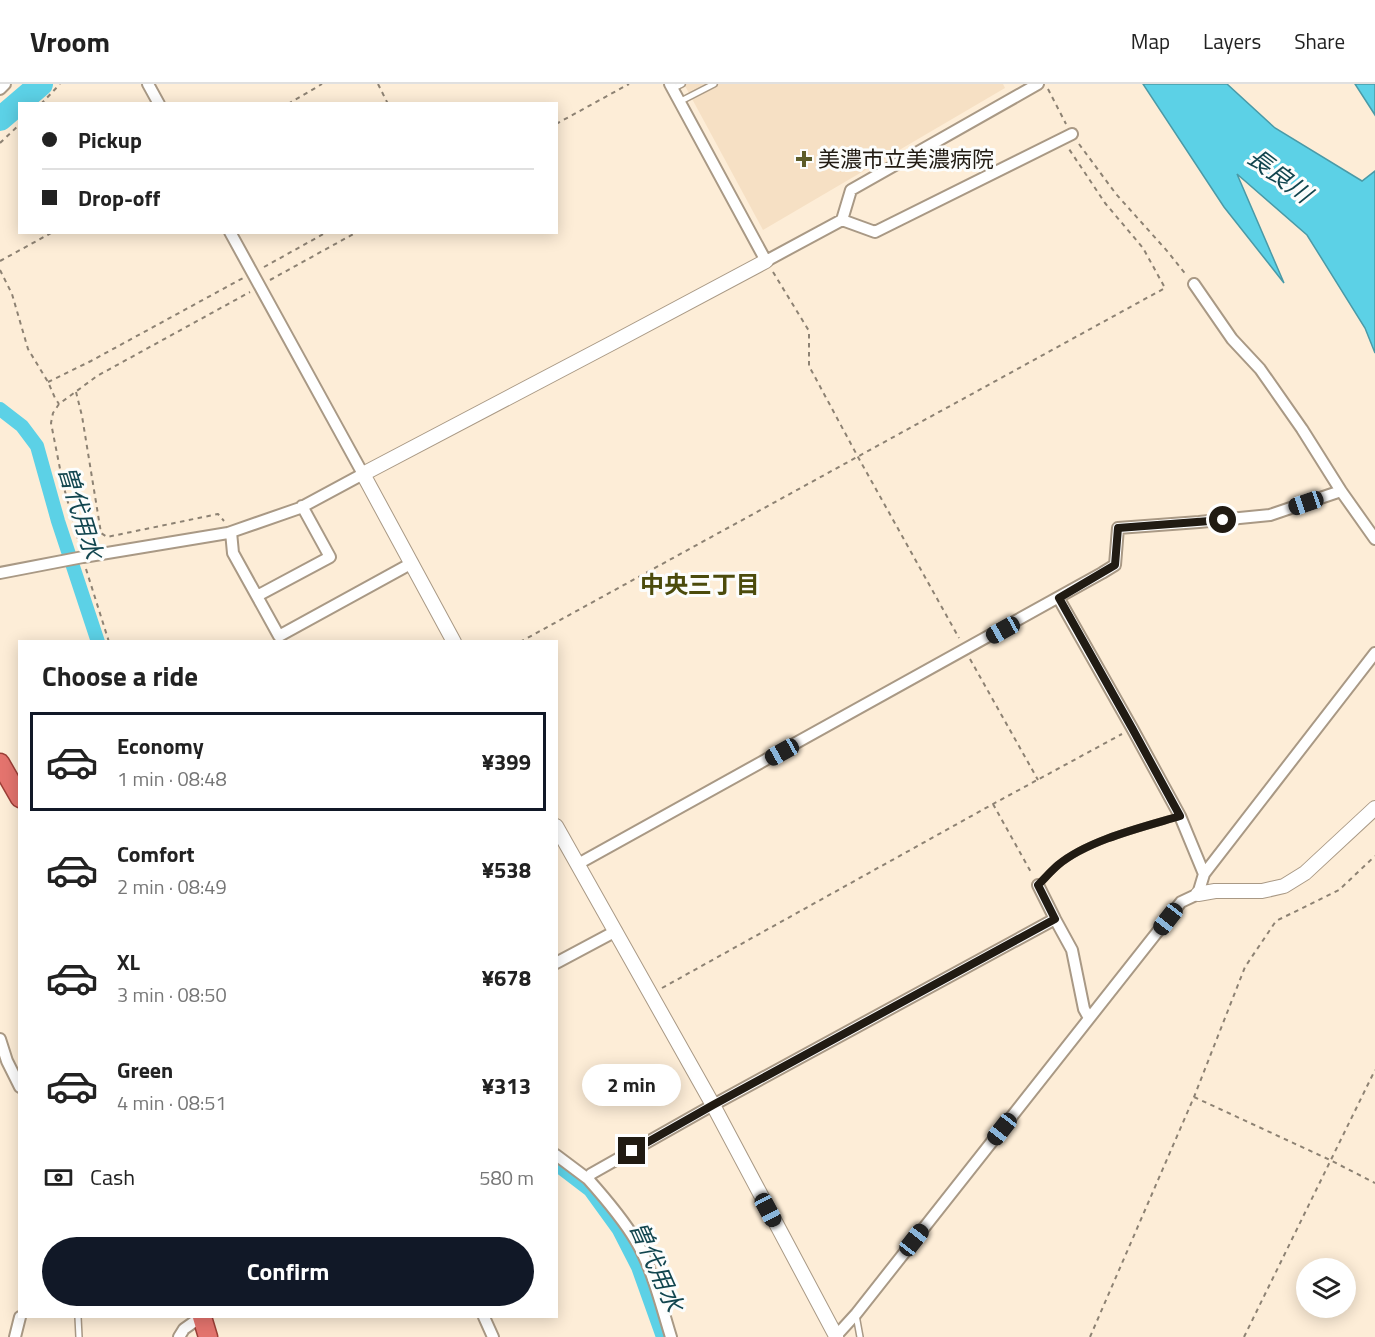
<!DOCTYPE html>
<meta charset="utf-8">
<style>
body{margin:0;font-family:"Titillium Web","Noto Sans JP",sans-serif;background:#f2f2f2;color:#222;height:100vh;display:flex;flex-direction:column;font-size:22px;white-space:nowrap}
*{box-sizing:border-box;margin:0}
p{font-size:20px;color:#767676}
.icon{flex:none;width:33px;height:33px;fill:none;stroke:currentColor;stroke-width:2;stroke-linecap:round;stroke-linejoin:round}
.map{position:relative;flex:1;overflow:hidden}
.drawer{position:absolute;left:18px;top:556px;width:540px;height:678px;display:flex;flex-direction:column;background:#fff;border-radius:0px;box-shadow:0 3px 15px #0003}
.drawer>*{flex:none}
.banner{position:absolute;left:18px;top:18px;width:540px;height:132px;border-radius:0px;box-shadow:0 3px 15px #0003;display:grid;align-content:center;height:132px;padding:0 24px;background:#fff}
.buttons{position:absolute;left:1296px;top:1174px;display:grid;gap:12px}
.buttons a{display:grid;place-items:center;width:60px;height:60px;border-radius:50%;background:#fff;box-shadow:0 3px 15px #0003;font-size:30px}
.end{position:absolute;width:27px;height:27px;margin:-14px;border:8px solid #211b13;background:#fff;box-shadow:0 0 0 3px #fff}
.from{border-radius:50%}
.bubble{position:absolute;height:42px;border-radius:21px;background:#fff;box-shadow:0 3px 15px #0003;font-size:20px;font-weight:700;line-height:42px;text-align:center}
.car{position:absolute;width:18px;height:36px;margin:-18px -9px;border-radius:8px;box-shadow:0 0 4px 2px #0007;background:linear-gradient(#222 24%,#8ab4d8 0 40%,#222 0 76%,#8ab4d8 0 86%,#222 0)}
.banner b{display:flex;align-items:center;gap:21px;height:57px;font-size:22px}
.banner b+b{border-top:2px solid #e0e0e0}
.banner i{width:15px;height:15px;background:#222}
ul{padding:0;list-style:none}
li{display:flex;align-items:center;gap:18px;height:99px;margin:0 12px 9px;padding:0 12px;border:3px solid transparent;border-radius:0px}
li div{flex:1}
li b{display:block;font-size:22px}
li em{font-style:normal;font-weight:700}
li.selected{border-color:#111827}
li>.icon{width:54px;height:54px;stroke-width:1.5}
h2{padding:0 24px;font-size:27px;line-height:72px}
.pay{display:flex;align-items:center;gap:15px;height:66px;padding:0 24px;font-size:22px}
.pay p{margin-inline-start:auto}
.button{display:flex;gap:12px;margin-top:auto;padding:12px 24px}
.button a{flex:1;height:69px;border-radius:36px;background:#111827;color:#fff;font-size:24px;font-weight:700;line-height:69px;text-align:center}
header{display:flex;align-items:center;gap:36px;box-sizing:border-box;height:84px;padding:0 30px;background:#fff;border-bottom:2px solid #e0e0e0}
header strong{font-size:28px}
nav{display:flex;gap:33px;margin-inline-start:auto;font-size:21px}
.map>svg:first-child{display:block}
.built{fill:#f6e0c4}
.water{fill:#5cd1e6;stroke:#4a9aa7;stroke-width:1.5}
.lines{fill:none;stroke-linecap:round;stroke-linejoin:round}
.canal{stroke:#5cd1e6;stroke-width:14}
.river{stroke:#5cd1e6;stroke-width:24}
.service-casing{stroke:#a99985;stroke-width:8}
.minor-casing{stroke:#a99985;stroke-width:14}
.tertiary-casing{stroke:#a99985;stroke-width:16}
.trunk-casing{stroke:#9c3f37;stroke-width:21}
.path{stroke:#8d8273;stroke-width:2;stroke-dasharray:4.5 4.5;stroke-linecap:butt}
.service{stroke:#fff;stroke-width:5}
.minor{stroke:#fff;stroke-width:10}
.tertiary{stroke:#fff;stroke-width:14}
.trunk{stroke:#e4746e;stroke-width:18}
.route{stroke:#211b13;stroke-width:8}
.poi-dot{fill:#5d5d2a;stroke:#fcfdfc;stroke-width:2}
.labels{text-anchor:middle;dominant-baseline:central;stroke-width:6;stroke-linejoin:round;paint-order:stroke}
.poi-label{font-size:22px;fill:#211b13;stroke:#fcfdfc;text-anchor:start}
.water-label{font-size:24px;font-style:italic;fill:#12464f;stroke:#fcfdfc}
.neighbourhood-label{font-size:24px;font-weight:bold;fill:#4b4b0c;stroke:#fcfdfc}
</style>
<header>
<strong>Vroom</strong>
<nav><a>Map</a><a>Layers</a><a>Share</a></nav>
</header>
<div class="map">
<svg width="1375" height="1253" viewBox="0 0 1375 1253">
<rect width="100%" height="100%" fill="#fdedd7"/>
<path class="built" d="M 684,0 L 1003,0 L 1005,4 L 763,146 Z"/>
<path class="water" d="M 1143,0 L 1227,0 L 1275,44 L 1362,97 L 1375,87 L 1375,269 L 1365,244 L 1307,151 L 1237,90 L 1284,199 L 1224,123 Z
M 1355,0 L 1375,0 L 1375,31 Z"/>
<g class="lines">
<path class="canal" d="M 0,325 L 22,342 L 37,362 L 58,437 L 98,558
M 556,1080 L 590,1106 L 619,1146 L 638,1183 L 663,1253"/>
<path class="river" d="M 0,35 L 41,0"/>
<defs>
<path id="service" d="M 672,5 L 682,0
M 679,18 L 714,0
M 1038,801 C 1045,794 1051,787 1058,781 C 1088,756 1143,743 1180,732
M 856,1231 L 860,1253
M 78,1233 L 79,1253"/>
<path id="minor" d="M 148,0 L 159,20
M 670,0 L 766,177 L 842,136
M 1038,0 L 851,106 L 842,136 L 875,148 L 1072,50
M 0,5 L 5,0
M 1194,200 L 1232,255 L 1260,285 L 1302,345 L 1341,407 L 1375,455
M 231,448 L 233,469 L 279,552 L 412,479
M 0,489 L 83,473 L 228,449 L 300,424 L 363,390 L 230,148
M 257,512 L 330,473 L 302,422
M 1059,515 L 1132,644 L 1180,732 L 1204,790
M 578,780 L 1102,489 L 1115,481 L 1118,444 L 1199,438 L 1270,431 L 1341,407
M 1038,801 L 1055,835 L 1072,866 L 1084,925 L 1089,934
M 556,879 L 616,847
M 0,955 L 7,977 L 20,1003
M 556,1071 L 588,1095
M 484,1233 L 493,1253
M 15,1253 L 20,1233
M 179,1253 L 184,1245 L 201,1233
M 671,1253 C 661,1221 653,1186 636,1157 C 623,1135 605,1114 588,1095 L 591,1090 L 713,1021 L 1055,835
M 835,1253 L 856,1230 L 1181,818 L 1198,810 L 1204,790 L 1375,569"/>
<path id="tertiary" d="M 454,558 L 363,390 L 614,258 L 766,177
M 556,742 L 713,1021 L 836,1252
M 1198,810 L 1215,807 L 1262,807 L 1284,802 L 1305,789 L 1375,724"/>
<path id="trunk" d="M 0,679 L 20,714
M 202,1233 L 208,1253"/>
</defs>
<use href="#service" class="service-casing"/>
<use href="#minor" class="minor-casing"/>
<use href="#tertiary" class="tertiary-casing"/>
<use href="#trunk" class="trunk-casing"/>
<path class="path" d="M 378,0 L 388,20
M 1048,5 L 1066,40
M 41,20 L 60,0
M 288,20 L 322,0
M 556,40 L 629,0
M 0,59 L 20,40
M 1079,60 L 1116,110 L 1168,168 L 1187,192
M 0,177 L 53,148
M 264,183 L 327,148
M 0,186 L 12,210 L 28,265 L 48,298 L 55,314 L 59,320
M 773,188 L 809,247 L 809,282 L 858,373 L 959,554
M 270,196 L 357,148
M 48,298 L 91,277 L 243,194
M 76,308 L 82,332 L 101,449 L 107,453 L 218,430 L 224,437
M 80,463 L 63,400 L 51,339 L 53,329 L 59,320 L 97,292 L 250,208
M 86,485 L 109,558
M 520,558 L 1165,204 L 1143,164 L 1105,119 L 1069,65
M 970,575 L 1038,696
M 993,720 L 1032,790
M 662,904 L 993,720 L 1122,650
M 1194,1013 L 1330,1076 L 1375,1099
M 1090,1253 L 1194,1013 L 1245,883 L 1276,837 L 1339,806 L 1375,772
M 1244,1253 L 1375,986"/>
<use href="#service" class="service"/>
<use href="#minor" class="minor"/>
<use href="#tertiary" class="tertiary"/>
<use href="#trunk" class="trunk"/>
</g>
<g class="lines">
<path class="route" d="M 632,1067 L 713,1021 L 1055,835 L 1038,801 C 1045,794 1051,787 1058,781 C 1088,756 1143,743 1180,732 L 1132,644 L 1059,514 L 1115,481 L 1118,444 L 1223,436"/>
</g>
<path class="poi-dot" d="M801 66h6v6h6v6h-6v6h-6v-6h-6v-6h6z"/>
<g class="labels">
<g class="poi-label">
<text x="818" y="75">美濃市立美濃病院</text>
</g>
<g class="water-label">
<text transform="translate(1280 91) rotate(37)">長良川</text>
<text transform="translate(81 428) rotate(73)">曽代用水</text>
<text transform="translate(657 1182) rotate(66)">曽代用水</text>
</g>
<g class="neighbourhood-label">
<text x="700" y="500">中央三丁目</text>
</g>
</g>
</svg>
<div class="buttons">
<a><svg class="icon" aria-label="layers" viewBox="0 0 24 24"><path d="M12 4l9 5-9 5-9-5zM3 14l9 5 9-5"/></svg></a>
</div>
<i class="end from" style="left:1223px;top:436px"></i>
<i class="end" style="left:632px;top:1067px"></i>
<div class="bubble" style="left:582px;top:980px;width:99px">2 min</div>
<i class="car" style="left:1306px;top:419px;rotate:251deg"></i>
<i class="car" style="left:1003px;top:546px;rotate:241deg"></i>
<i class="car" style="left:782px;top:668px;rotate:241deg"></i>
<i class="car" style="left:1168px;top:835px;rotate:218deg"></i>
<i class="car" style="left:1002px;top:1045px;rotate:218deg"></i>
<i class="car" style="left:768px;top:1126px;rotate:152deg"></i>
<i class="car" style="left:914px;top:1156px;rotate:38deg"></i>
<div class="banner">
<b><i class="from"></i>Pickup</b>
<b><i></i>Drop-off</b>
</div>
<section class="drawer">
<h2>Choose a ride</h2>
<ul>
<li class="selected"><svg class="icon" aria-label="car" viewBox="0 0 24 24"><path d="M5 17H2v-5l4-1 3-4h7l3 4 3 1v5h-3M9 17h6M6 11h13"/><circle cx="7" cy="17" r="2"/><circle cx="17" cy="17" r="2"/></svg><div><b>Economy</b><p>1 min · 08:48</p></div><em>¥399</em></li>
<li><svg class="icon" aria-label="car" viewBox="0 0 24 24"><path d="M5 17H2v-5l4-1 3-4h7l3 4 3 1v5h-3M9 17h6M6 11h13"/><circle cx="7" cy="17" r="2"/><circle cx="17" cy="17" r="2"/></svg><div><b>Comfort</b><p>2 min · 08:49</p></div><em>¥538</em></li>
<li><svg class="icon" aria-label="car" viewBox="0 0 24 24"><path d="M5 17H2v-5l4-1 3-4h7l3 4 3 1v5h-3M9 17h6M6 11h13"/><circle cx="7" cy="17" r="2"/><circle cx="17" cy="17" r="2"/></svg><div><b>XL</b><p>3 min · 08:50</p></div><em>¥678</em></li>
<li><svg class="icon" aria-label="car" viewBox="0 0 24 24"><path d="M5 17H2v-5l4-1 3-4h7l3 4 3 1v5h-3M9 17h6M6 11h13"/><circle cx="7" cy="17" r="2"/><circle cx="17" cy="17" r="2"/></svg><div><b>Green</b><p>4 min · 08:51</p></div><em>¥313</em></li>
</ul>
<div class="pay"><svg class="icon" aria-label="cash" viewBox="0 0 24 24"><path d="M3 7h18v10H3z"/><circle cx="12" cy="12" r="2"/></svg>Cash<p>580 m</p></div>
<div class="button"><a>Confirm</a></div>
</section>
</div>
